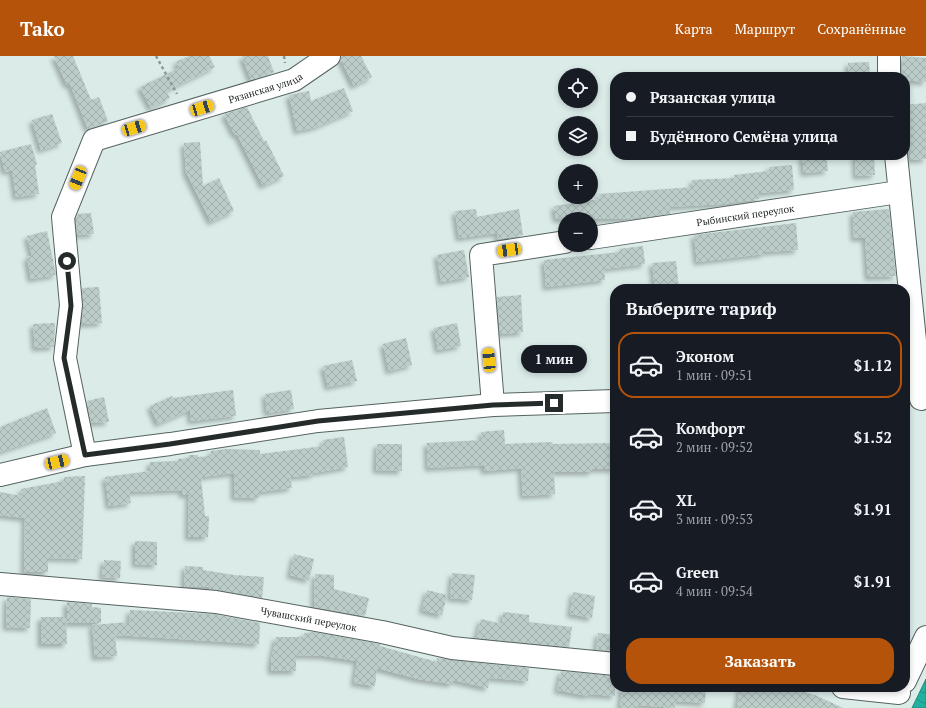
<!DOCTYPE html>
<html lang="ru">
<meta charset="utf-8">
<style>
body{margin:0;font-family:"PT Serif",serif;background:#242831;color:#f1f3f6;height:100vh;display:flex;flex-direction:column;font-size:15px;white-space:nowrap}
*{box-sizing:border-box;margin:0}
p{font-size:13px;color:#9ea1a6}
.icon{flex:none;width:22px;height:22px;fill:none;stroke:currentColor;stroke-width:2;stroke-linecap:round;stroke-linejoin:round}
.map{position:relative;flex:1;overflow:hidden}
.side{position:absolute;left:610px;top:228px;width:300px;height:408px;display:flex;flex-direction:column;background:#171b24;border-radius:16px;box-shadow:0 2px 6px #0003}
.side>*{flex:none}
.banner{position:absolute;left:610px;top:16px;width:300px;height:88px;border-radius:16px;box-shadow:0 2px 6px #0003;display:grid;align-content:center;height:88px;padding:0 16px;background:#171b24}
.controls{position:absolute;left:558px;top:12px;display:grid;gap:8px}
.controls a{display:grid;place-items:center;width:40px;height:40px;border-radius:50%;background:#171b24;box-shadow:0 2px 6px #0003;font-size:20px}
.end{position:absolute;width:18px;height:18px;margin:-9px;border:5px solid #252b2a;background:#fff;box-shadow:0 0 0 2px #fff}
.from{border-radius:50%}
.bubble{position:absolute;height:28px;border-radius:14px;background:#171b24;box-shadow:0 2px 6px #0003;font-size:13px;font-weight:700;line-height:28px;text-align:center}
.car{position:absolute;width:12px;height:24px;margin:-12px -6px;border-radius:5px;box-shadow:0 0 3px 1px #0007;background:linear-gradient(#f5c518 24%,#345 0 40%,#f5c518 0 76%,#345 0 86%,#f5c518 0)}
.banner b{display:flex;align-items:center;gap:14px;height:38px;font-size:15px}
.banner b+b{border-top:1px solid #363941}
.banner i{width:10px;height:10px;background:#f1f3f6}
ul{padding:0;list-style:none}
li{display:flex;align-items:center;gap:12px;height:66px;margin:0 8px 6px;padding:0 8px;border:2px solid transparent;border-radius:16px}
li div{flex:1}
li b{display:block;font-size:15px}
li em{font-style:normal;font-weight:700}
li.on{border-color:#b45309}
li>.icon{width:36px;height:36px;stroke-width:1.5}
h2{padding:0 16px;font-size:18px;line-height:48px}
.primary-button{display:flex;gap:8px;margin-top:auto;padding:8px 16px}
.primary-button a{flex:1;height:46px;border-radius:16px;background:#b45309;color:#fff;font-size:16px;font-weight:700;line-height:46px;text-align:center}
header{display:flex;align-items:center;gap:24px;box-sizing:border-box;height:56px;padding:0 20px;background:#b45309;color:#fff}
header strong{font-size:19px}
nav{display:flex;gap:22px;margin-inline-start:auto;font-size:14px}
.map>svg:first-child{display:block}
.water{fill:url(#water-waves);stroke:#23897d}
.building{fill:url(#building-cross-hatch);filter:url(#shadow)}
.lines{fill:none;stroke-linecap:round;stroke-linejoin:round}
.minor-casing{stroke:#556361;stroke-width:24}
.path{stroke:#8b9795;stroke-width:2.5;stroke-dasharray:3 3;stroke-linecap:butt}
.minor{stroke:#fff;stroke-width:22}
.route{stroke:#252b2a;stroke-width:5}
.labels{text-anchor:middle;dominant-baseline:central;stroke-width:3.5;stroke-linejoin:round;paint-order:stroke}
.street-label{font-size:10px;fill:#252b2a;stroke:#e7f8f5}
</style>
<header>
<strong>Tako</strong>
<nav><a>Карта</a><a>Маршрут</a><a>Сохранённые</a></nav>
</header>
<div class="map">
<svg width="926" height="652" viewBox="0 0 926 652">
<defs>
<pattern id="water-waves" width="16" height="10" patternUnits="userSpaceOnUse"><rect width="16" height="10" fill="#22b1a1"/><path d="M0 5q4-4 8 0t8 0" fill="none" stroke="#1d9083"/></pattern>
<pattern id="building-cross-hatch" width="8" height="8" patternUnits="userSpaceOnUse"><rect width="8" height="8" fill="#bbccc9"/><path d="M0 0l8 8M0 8l8-8" fill="none" stroke="#a1afad"/></pattern>
<filter id="shadow"><feDropShadow dx="-3.5" dy="3.5" stdDeviation="2" flood-color="#0004"/></filter>
</defs>
<rect width="100%" height="100%" fill="#daebe8"/>
<path class="water" d="M 926,623 L 926,652 L 912,652 Z"/>
<path class="building" d="M 54,0 L 73,0 L 91,44 L 99,41 L 108,65 L 88,73 L 70,28 L 67,29 Z
M 189,0 L 209,0 L 215,11 L 166,35 L 170,42 L 151,52 L 140,31 L 179,12 L 176,6 Z
M 242,0 L 268,0 L 274,16 L 251,24 Z
M 341,0 L 361,0 L 372,21 L 354,30 L 341,4 Z
M 902,0 L 926,2 L 926,26 L 905,24 L 905,21 L 902,21 Z
M 869,6 L 870,21 L 849,21 L 848,7 Z
M 344,32 L 353,55 L 316,71 L 297,75 L 289,39 L 309,35 L 311,45 Z
M 926,47 L 926,103 L 910,104 L 910,77 L 905,78 L 905,49 Z
M 247,51 L 264,85 L 266,84 L 284,120 L 263,130 L 237,78 L 235,79 L 224,58 Z
M 52,58 L 62,87 L 41,94 L 32,64 Z
M 200,86 L 203,130 L 219,122 L 234,155 L 211,166 L 186,116 L 184,87 Z
M 31,88 L 37,108 L 35,109 L 39,138 L 16,141 L 12,114 L 5,116 L 0,96 Z
M 802,99 L 826,99 L 828,115 L 804,117 Z
M 855,99 L 874,99 L 875,119 L 856,120 Z
M 792,109 L 794,134 L 759,137 L 759,143 L 721,148 L 670,151 L 670,158 L 625,163 L 556,163 L 554,150 L 600,143 L 599,138 L 693,131 L 692,124 L 735,122 L 734,119 L 769,115 L 769,111 Z
M 476,153 L 477,161 L 519,153 L 523,179 L 498,183 L 497,177 L 459,182 L 455,155 Z
M 889,153 L 896,220 L 868,221 L 865,182 L 854,182 L 853,156 Z
M 91,157 L 94,178 L 77,179 L 76,163 L 78,158 Z
M 796,167 L 798,194 L 764,196 L 764,198 L 697,206 L 694,179 Z
M 47,175 L 56,219 L 31,223 L 27,201 L 32,200 L 27,180 Z
M 643,190 L 645,208 L 604,213 L 605,224 L 546,231 L 544,204 L 620,196 L 619,193 Z
M 464,194 L 469,221 L 441,226 L 437,199 Z
M 676,205 L 679,233 L 655,233 L 652,207 Z
M 99,231 L 102,267 L 82,268 L 82,232 Z
M 521,239 L 523,276 L 500,278 L 497,241 Z
M 55,267 L 54,291 L 35,292 L 33,268 Z
M 457,267 L 461,290 L 438,294 L 434,272 Z
M 406,282 L 412,309 L 389,315 L 383,288 Z
M 352,304 L 357,325 L 328,331 L 323,310 Z
M 233,334 L 236,360 L 191,365 L 190,354 L 158,368 L 150,350 L 172,340 L 173,342 Z
M 291,334 L 294,353 L 267,357 L 265,338 Z
M 104,341 L 109,366 L 91,367 L 87,345 Z
M 47,352 L 56,377 L 0,396 L 0,371 Z
M 504,374 L 505,388 L 552,386 L 553,388 L 615,387 L 615,413 L 592,413 L 592,416 L 554,416 L 555,438 L 523,440 L 521,412 L 484,415 L 484,409 L 428,412 L 427,387 L 482,384 L 481,376 Z
M 344,381 L 348,411 L 313,417 L 313,419 L 290,421 L 292,432 L 259,436 L 259,442 L 234,441 L 234,417 L 201,421 L 205,460 L 209,460 L 208,481 L 188,481 L 189,438 L 182,439 L 182,434 L 129,436 L 131,447 L 109,450 L 105,421 L 150,415 L 150,406 L 178,405 L 178,403 L 189,402 L 189,399 L 198,399 L 198,401 L 211,400 L 211,395 L 226,393 L 260,394 L 260,398 L 324,390 L 323,384 Z
M 377,388 L 402,388 L 402,415 L 376,414 Z
M 85,420 L 82,503 L 48,502 L 48,516 L 24,516 L 25,462 L 0,459 L 0,436 L 22,440 L 21,433 L 64,425 L 64,421 Z
M 135,485 L 157,486 L 157,509 L 135,508 Z
M 294,498 L 314,503 L 309,524 L 290,519 Z
M 104,504 L 121,505 L 120,522 L 102,521 Z
M 185,510 L 203,511 L 203,514 L 234,519 L 264,521 L 262,542 L 209,533 L 209,531 L 184,531 Z
M 452,517 L 475,519 L 472,544 L 450,542 Z
M 315,518 L 334,519 L 334,533 L 369,542 L 365,560 L 314,551 Z
M 427,534 L 447,539 L 442,559 L 422,554 Z
M 573,536 L 595,540 L 592,562 L 570,558 Z
M 7,541 L 31,543 L 30,572 L 6,571 Z
M 67,546 L 92,548 L 92,551 L 101,552 L 101,567 L 67,567 Z
M 130,554 L 214,558 L 260,567 L 259,588 L 115,579 L 117,600 L 95,601 L 92,569 L 129,566 Z
M 503,556 L 529,559 L 529,566 L 572,571 L 569,591 L 476,582 L 481,563 L 502,568 Z
M 41,561 L 66,561 L 67,588 L 41,588 Z
M 314,576 L 380,588 L 380,590 L 437,606 L 437,602 L 529,612 L 528,625 L 490,622 L 488,632 L 453,624 L 452,628 L 418,623 L 377,612 L 375,630 L 354,627 L 357,605 L 324,600 L 296,599 L 296,615 L 271,615 L 271,605 L 276,581 L 303,581 L 304,577 Z
M 598,577 L 615,579 L 615,595 L 596,594 Z
M 561,615 L 615,620 L 615,640 L 588,638 L 588,640 L 557,634 Z
M 622,631 L 655,634 L 655,631 L 706,631 L 705,647 L 676,645 L 675,652 L 638,649 L 637,652 L 620,652 Z
M 740,631 L 788,631 L 815,639 L 843,652 L 737,652 Z"/>
<g class="lines">
<defs>
<g id="minor">
<path d="M 889,0 L 889,21"/>
<path d="M 896,99 L 921,343"/>
<path id="s1" d="M 591,182 L 899,136"/>
<path d="M 493,349 L 481,199 L 565,186"/>
<path id="s2" d="M 85,399 L 65,302 L 71,249 L 63,161 L 94,84 L 294,24 L 329,0"/>
<path d="M 0,419 L 85,399 L 170,388 L 318,365 L 493,349 L 615,345"/>
<path id="s3" d="M 0,528 L 216,546 L 382,576 L 452,592 L 615,608"/>
<path d="M 905,625 L 926,581"/>
<path d="M 843,631 L 899,637"/>
</g>
</defs>
<use href="#minor" class="minor-casing"/>
<path class="path" d="M 156,0 L 177,38
M 284,0 L 285,7"/>
<use href="#minor" class="minor"/>
</g>
<g class="lines">
<path class="route" d="M 67,205 L 71,250 L 64,302 L 85,399 L 170,388 L 318,365 L 493,349 L 554,347"/>
</g>
<g class="labels">
<g class="street-label">
<text stroke="none"><textPath href="#s2" startOffset="503">Рязанская улица</textPath></text>
<text stroke="none"><textPath href="#s1" startOffset="156">Рыбинский переулок</textPath></text>
<text stroke="none"><textPath href="#s3" startOffset="311">Чувашский переулок</textPath></text>
</g>
</g>
</svg>
<div class="controls">
<a><svg class="icon" aria-label="locate" viewBox="0 0 24 24"><circle cx="12" cy="12" r="6"/><path d="M12 2v4M12 18v4M2 12h4M18 12h4"/></svg></a>
<a><svg class="icon" aria-label="layers" viewBox="0 0 24 24"><path d="M12 4l9 5-9 5-9-5zM3 14l9 5 9-5"/></svg></a>
<a>+</a>
<a>−</a>
</div>
<i class="end from" style="left:67px;top:205px"></i>
<i class="end" style="left:554px;top:347px"></i>
<div class="bubble" style="left:521px;top:289px;width:66px">1 мин</div>
<i class="car" style="left:202px;top:52px;rotate:73deg"></i>
<i class="car" style="left:134px;top:72px;rotate:73deg"></i>
<i class="car" style="left:78px;top:122px;rotate:202deg"></i>
<i class="car" style="left:509px;top:194px;rotate:262deg"></i>
<i class="car" style="left:489px;top:304px;rotate:355deg"></i>
<i class="car" style="left:57px;top:406px;rotate:77deg"></i>
<div class="banner">
<b><i class="from"></i>Рязанская улица</b>
<b><i></i>Будённого Семёна улица</b>
</div>
<section class="side">
<h2>Выберите тариф</h2>
<ul>
<li class="on"><svg class="icon" aria-label="car" viewBox="0 0 24 24"><path d="M5 17H2v-5l4-1 3-4h7l3 4 3 1v5h-3M9 17h6M6 11h13"/><circle cx="7" cy="17" r="2"/><circle cx="17" cy="17" r="2"/></svg><div><b>Эконом</b><p>1 мин · 09:51</p></div><em>$1.12</em></li>
<li><svg class="icon" aria-label="car" viewBox="0 0 24 24"><path d="M5 17H2v-5l4-1 3-4h7l3 4 3 1v5h-3M9 17h6M6 11h13"/><circle cx="7" cy="17" r="2"/><circle cx="17" cy="17" r="2"/></svg><div><b>Комфорт</b><p>2 мин · 09:52</p></div><em>$1.52</em></li>
<li><svg class="icon" aria-label="car" viewBox="0 0 24 24"><path d="M5 17H2v-5l4-1 3-4h7l3 4 3 1v5h-3M9 17h6M6 11h13"/><circle cx="7" cy="17" r="2"/><circle cx="17" cy="17" r="2"/></svg><div><b>XL</b><p>3 мин · 09:53</p></div><em>$1.91</em></li>
<li><svg class="icon" aria-label="car" viewBox="0 0 24 24"><path d="M5 17H2v-5l4-1 3-4h7l3 4 3 1v5h-3M9 17h6M6 11h13"/><circle cx="7" cy="17" r="2"/><circle cx="17" cy="17" r="2"/></svg><div><b>Green</b><p>4 мин · 09:54</p></div><em>$1.91</em></li>
</ul>
<div class="primary-button"><a>Заказать</a></div>
</section>
</div>
